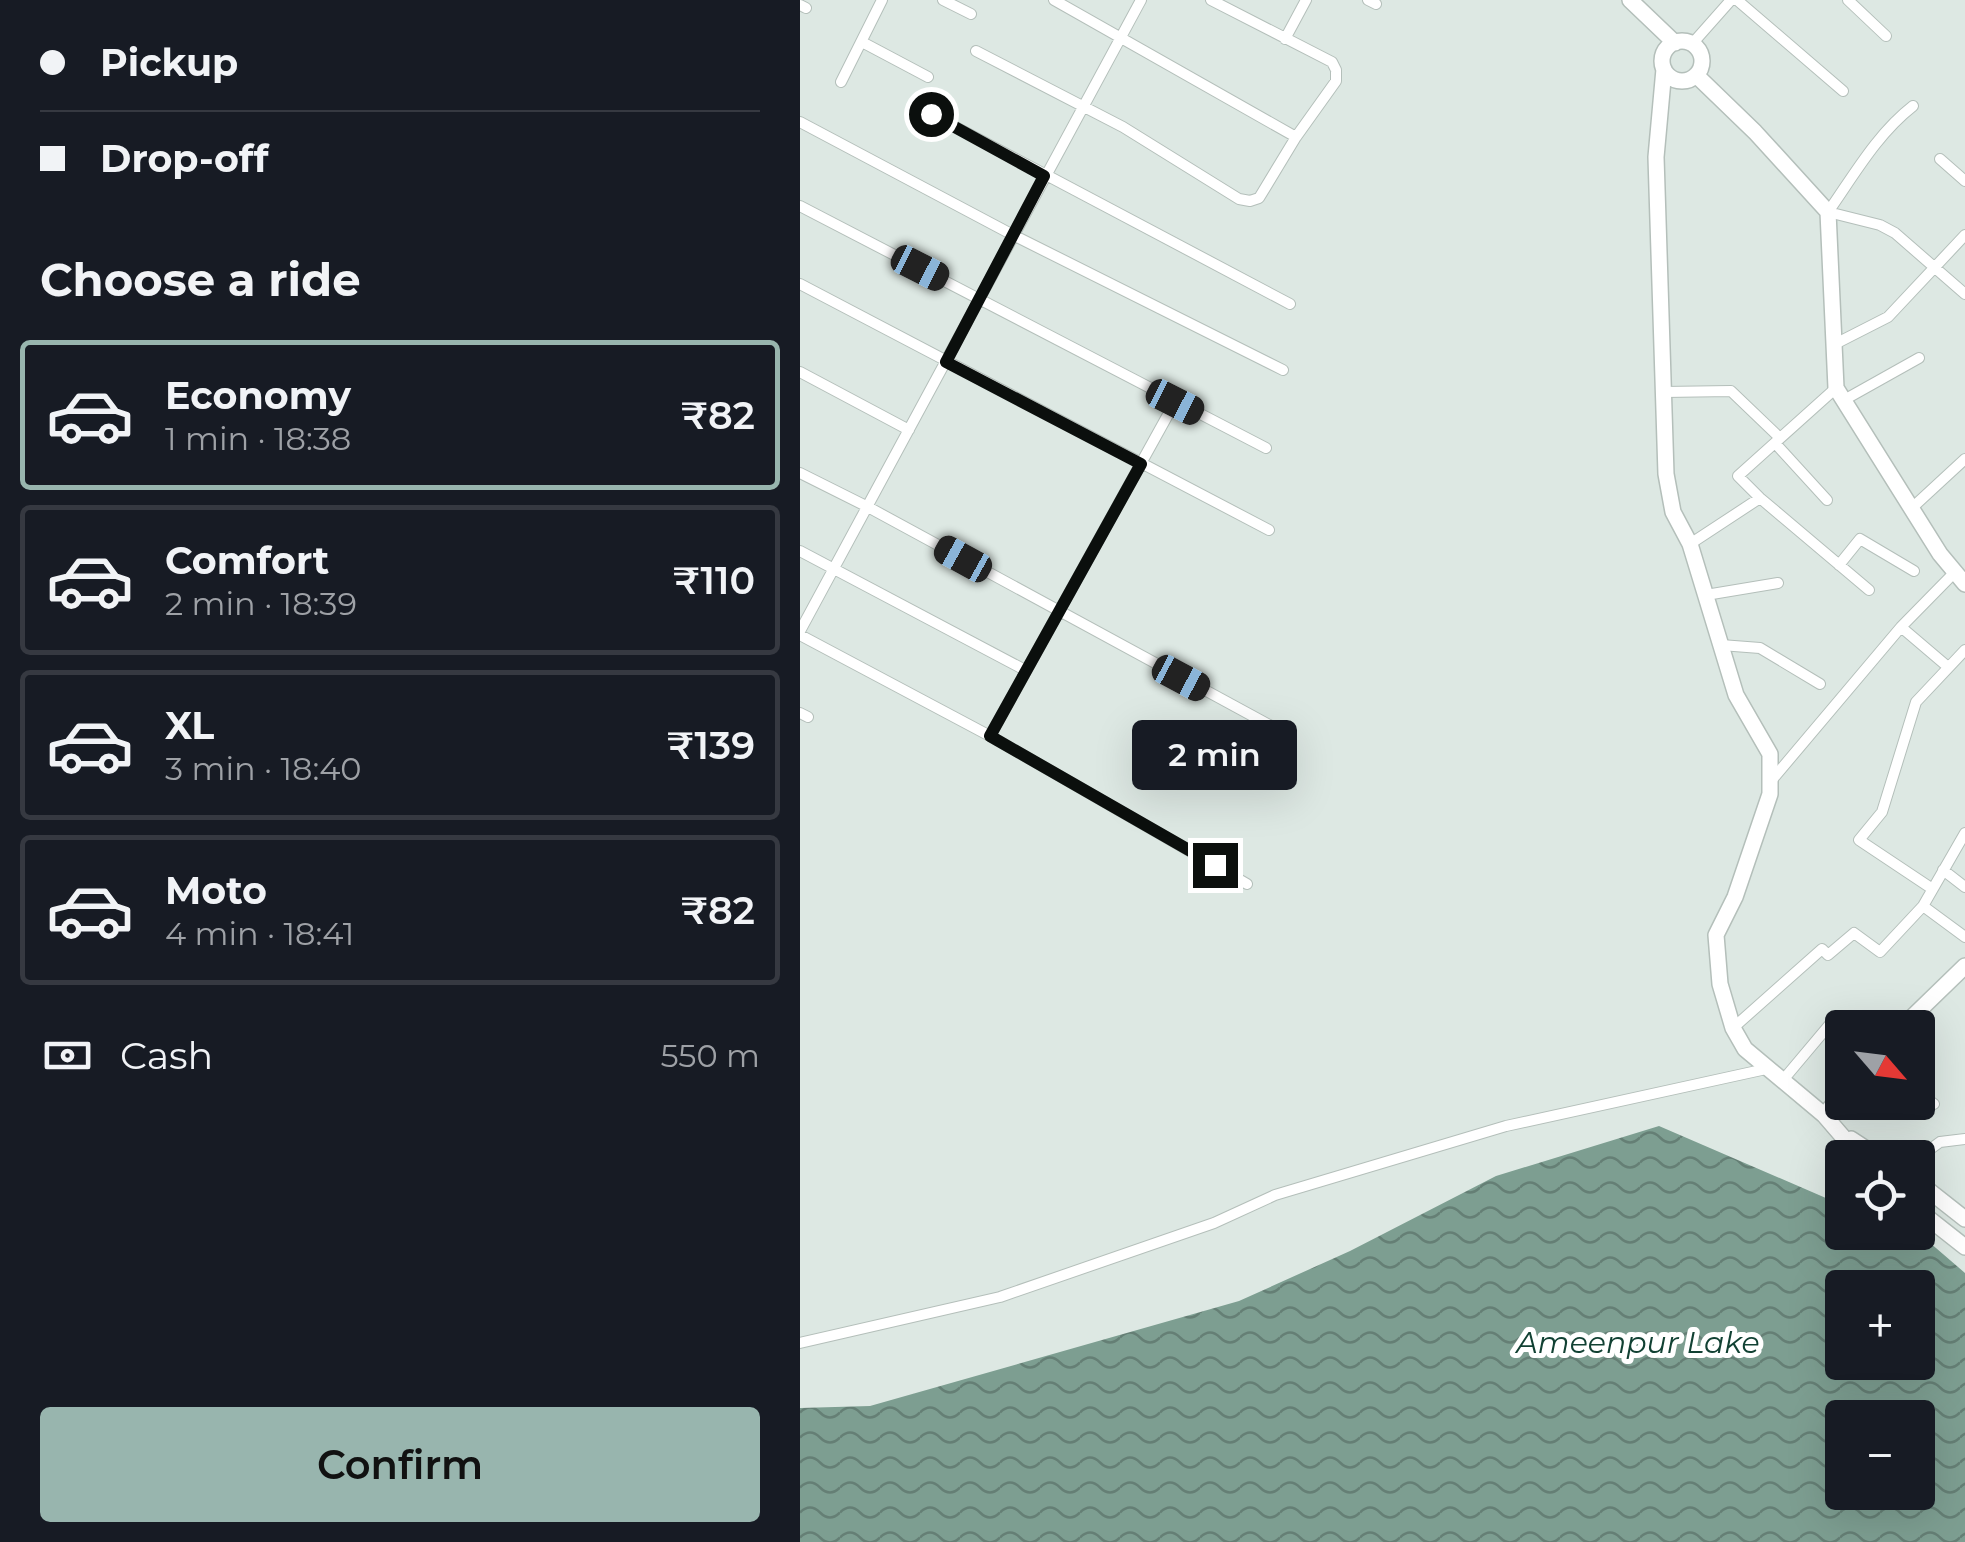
<!DOCTYPE html>
<meta charset="utf-8">
<style>
body{margin:0;font-family:Montserrat,sans-serif;background:#242831;color:#f1f3f6;height:100vh;display:flex;flex-direction:column;font-size:38px;white-space:nowrap}
*{box-sizing:border-box;margin:0}
p{font-size:32px;color:#9ea1a6}
.icon{flex:none;width:55px;height:55px;fill:none;stroke:currentColor;stroke-width:2;stroke-linecap:round;stroke-linejoin:round}
.map{position:relative;flex:1;overflow:hidden}
.side{display:flex;flex-direction:column;background:#171b24;width:800px}
.side>*{flex:none}
.banner{display:grid;align-content:center;height:220px;padding:0 40px;background:#171b24}
.needle{width:65px;rotate:118deg}
.controls{position:absolute;left:1025px;top:1010px;display:grid;gap:20px}
.controls a{display:grid;place-items:center;width:110px;height:110px;border-radius:10px;background:#171b24;box-shadow:0 10px 40px #0002;font-size:50px}
.end{position:absolute;width:45px;height:45px;margin:-22px;border:12px solid #0b0f0d;background:#fff;box-shadow:0 0 0 5px #fff}
.from{border-radius:50%}
.bubble{position:absolute;height:70px;border-radius:10px;background:#171b24;box-shadow:0 10px 40px #0002;font-size:32px;font-weight:600;line-height:70px;text-align:center}
.car{position:absolute;width:30px;height:60px;margin:-30px -15px;border-radius:12px;box-shadow:0 0 8px 2px #0007;background:linear-gradient(#222 24%,#8ab4d8 0 40%,#222 0 76%,#8ab4d8 0 86%,#222 0)}
.banner b{display:flex;align-items:center;gap:35px;height:95px;font-size:38px}
.banner b+b{border-top:2px solid #363941}
.banner i{width:25px;height:25px;background:#f1f3f6}
ul{padding:0;list-style:none}
li{display:flex;align-items:center;gap:30px;height:150px;margin:0 20px 15px;padding:0 20px;border:5px solid #363941;border-radius:10px}
li div{flex:1}
li b{display:block;font-size:38px}
li em{font-style:normal;font-weight:600}
li.on{border-color:#98b5ae}
li>.icon{width:90px;height:90px;stroke-width:1.5}
h2{padding:0 40px;font-size:45px;line-height:120px}
.pay{display:flex;align-items:center;gap:25px;height:110px;padding:0 40px;font-size:38px}
.pay p{margin-inline-start:auto}
.button{display:flex;gap:20px;margin-top:auto;padding:20px 40px}
.button a{flex:1;height:115px;border-radius:10px;background:#98b5ae;color:#111;font-size:40px;font-weight:600;line-height:115px;text-align:center}
main{display:flex;flex:1;min-height:0}
.map>svg:first-child{display:block}
.water{fill:url(#water-waves);fill-rule:evenodd}
.lines{fill:none;stroke-linecap:round;stroke-linejoin:round}
.street-casing{stroke:#b4bfba;stroke-width:12}
.secondary-casing{stroke:#b4bfba;stroke-width:18}
.street{stroke:#fff;stroke-width:10}
.secondary{stroke:#fff;stroke-width:15}
.route{stroke:#0b0f0d;stroke-width:12}
.labels{text-anchor:middle;dominant-baseline:central;stroke-width:10;stroke-linejoin:round;paint-order:stroke}
.water-label{font-size:30px;font-style:italic;fill:#114133;stroke:#fff}
</style>
<main>
<section class="side">
<div class="banner">
<b><i class="from"></i>Pickup</b>
<b><i></i>Drop-off</b>
</div>
<h2>Choose a ride</h2>
<ul>
<li class="on"><svg class="icon" aria-label="car" viewBox="0 0 24 24"><path d="M5 17H2v-5l4-1 3-4h7l3 4 3 1v5h-3M9 17h6M6 11h13"/><circle cx="7" cy="17" r="2"/><circle cx="17" cy="17" r="2"/></svg><div><b>Economy</b><p>1 min · 18:38</p></div><em>₹82</em></li>
<li><svg class="icon" aria-label="car" viewBox="0 0 24 24"><path d="M5 17H2v-5l4-1 3-4h7l3 4 3 1v5h-3M9 17h6M6 11h13"/><circle cx="7" cy="17" r="2"/><circle cx="17" cy="17" r="2"/></svg><div><b>Comfort</b><p>2 min · 18:39</p></div><em>₹110</em></li>
<li><svg class="icon" aria-label="car" viewBox="0 0 24 24"><path d="M5 17H2v-5l4-1 3-4h7l3 4 3 1v5h-3M9 17h6M6 11h13"/><circle cx="7" cy="17" r="2"/><circle cx="17" cy="17" r="2"/></svg><div><b>XL</b><p>3 min · 18:40</p></div><em>₹139</em></li>
<li><svg class="icon" aria-label="car" viewBox="0 0 24 24"><path d="M5 17H2v-5l4-1 3-4h7l3 4 3 1v5h-3M9 17h6M6 11h13"/><circle cx="7" cy="17" r="2"/><circle cx="17" cy="17" r="2"/></svg><div><b>Moto</b><p>4 min · 18:41</p></div><em>₹82</em></li>
</ul>
<div class="pay"><svg class="icon" aria-label="cash" viewBox="0 0 24 24"><path d="M3 7h18v10H3z"/><circle cx="12" cy="12" r="2"/></svg>Cash<p>550 m</p></div>
<div class="button"><a>Confirm</a></div>
</section>
<div class="map">
<svg width="1165" height="1542" viewBox="0 0 1165 1542">
<defs>
<pattern id="water-waves" width="16" height="10" patternUnits="userSpaceOnUse" patternTransform="scale(2.5)"><rect width="16" height="10" fill="#7d9e91"/><path d="M0 5q4-4 8 0t8 0" fill="none" stroke="#657f75"/></pattern>
</defs>
<rect width="100%" height="100%" fill="#dde8e3"/>
<path class="water" d="M 859,1126 L 1042,1205 L 1042,1232 L 1106,1233 L 1129,1242 L 1165,1273 L 1165,1542 L 0,1542 L 0,1408 L 70,1406 L 439,1301 L 550,1251 L 696,1176 ZM 1042,1288 L 1118,1288 L 1118,1362 L 1042,1362 ZM 1042,1418 L 1118,1418 L 1118,1492 L 1042,1492 Z"/>
<g class="lines">
<defs>
<path id="street" d="M 143,0 L 171,14
M 254,0 L 496,137
M 568,0 L 576,4
M 937,0 L 1043,91
M 1048,0 L 1086,36
M 0,5 L 6,8
M 485,39 L 506,0
M 62,42 L 128,77
M 892,44 L 931,0
M 176,51 L 323,127 L 439,199 L 450,201 L 459,198 L 496,137 L 536,81 L 536,70 L 532,62 L 411,0
M 41,82 L 82,0
M 1113,106 C 1077,134 1054,175 1028,212 L 1080,225 L 1095,233 L 1165,294
M 131,114 L 490,304
M 0,122 L 213,235 L 483,370
M 1140,159 L 1165,181
M 0,206 L 466,448
M 0,284 L 469,530
M 1035,344 L 1088,317 L 1165,235
M 0,372 L 109,430
M 1036,388 L 938,476 L 960,498 L 1069,590
M 864,392 L 931,391 L 980,438
M 1044,400 L 1119,358
M 975,443 L 1027,500
M 0,473 L 68,507 L 473,727
M 1113,507 L 1165,459
M 890,544 L 960,498
M 0,551 L 225,670
M 1039,565 L 1060,539 L 1114,571
M 906,595 L 978,583
M 1101,627 L 1155,572
M 0,631 L 341,0
M 0,635 L 190,736 L 447,884
M 921,645 L 960,648 L 1020,684
M 0,713 L 8,717
M 190,736 L 375,402
M 971,781 L 1101,627 L 1148,667
M 1143,870 L 1165,887
M 1131,888 L 1059,840 L 1082,812 L 1116,702 L 1165,650
M 1123,906 L 1165,833
M 933,1028 L 1022,949 L 1028,955 L 1054,933 L 1080,952 L 1123,906 L 1165,937
M 983,1080 L 1036,1017
M 1118,1092 L 1134,1104
M 1118,1158 L 1140,1142 L 1165,1139
M 0,1343 L 200,1297 L 414,1223 L 475,1195 L 706,1126 L 966,1069"/>
<path id="secondary" d="M 830,0 L 875,43
M862 61a20 20 0 1 1 40 0a20 20 0 1 1-40 0Z
M 864,69 L 856,157 L 866,474 L 873,512 L 890,544 L 936,695 L 970,754 L 970,794 L 935,897 L 916,935 L 920,984 L 933,1028 L 945,1049 L 1024,1115 L 1061,1158
M 896,75 L 955,132 L 1028,212 L 1036,388 L 1140,554 L 1165,584
M 1101,1028 L 1165,966
M 1024,1115 L 1042,1095
M 1051,1139 L 1080,1158
M 1118,1182 L 1165,1219
M 1118,1210 L 1165,1247"/>
</defs>
<use href="#street" class="street-casing"/>
<use href="#secondary" class="secondary-casing"/>
<use href="#street" class="street"/>
<use href="#secondary" class="secondary"/>
</g>
<g class="lines">
<path class="route" d="M 131,114 L 244,176 L 146,362 L 341,464 L 190,736 L 415,865"/>
</g>
<g class="labels">
<g class="water-label">
<text x="838" y="1342">Ameenpur Lake</text>
</g>
</g>
</svg>
<div class="controls">
<a><svg class="needle" viewBox="-14 -14 28 28"><path d="M0-13l5 13h-10z" fill="#e53935"/><path d="M0 13l5-13h-10z" fill="#9ea1a6"/></svg></a>
<a><svg class="icon" aria-label="locate" viewBox="0 0 24 24"><circle cx="12" cy="12" r="6"/><path d="M12 2v4M12 18v4M2 12h4M18 12h4"/></svg></a>
<a>+</a>
<a>−</a>
</div>
<i class="end from" style="left:131px;top:114px"></i>
<i class="end" style="left:415px;top:865px"></i>
<div class="bubble" style="left:332px;top:720px;width:165px">2 min</div>
<i class="car" style="left:120px;top:268px;rotate:117deg"></i>
<i class="car" style="left:375px;top:402px;rotate:117deg"></i>
<i class="car" style="left:163px;top:559px;rotate:299deg"></i>
<i class="car" style="left:381px;top:678px;rotate:118deg"></i>
</div>
</main>
